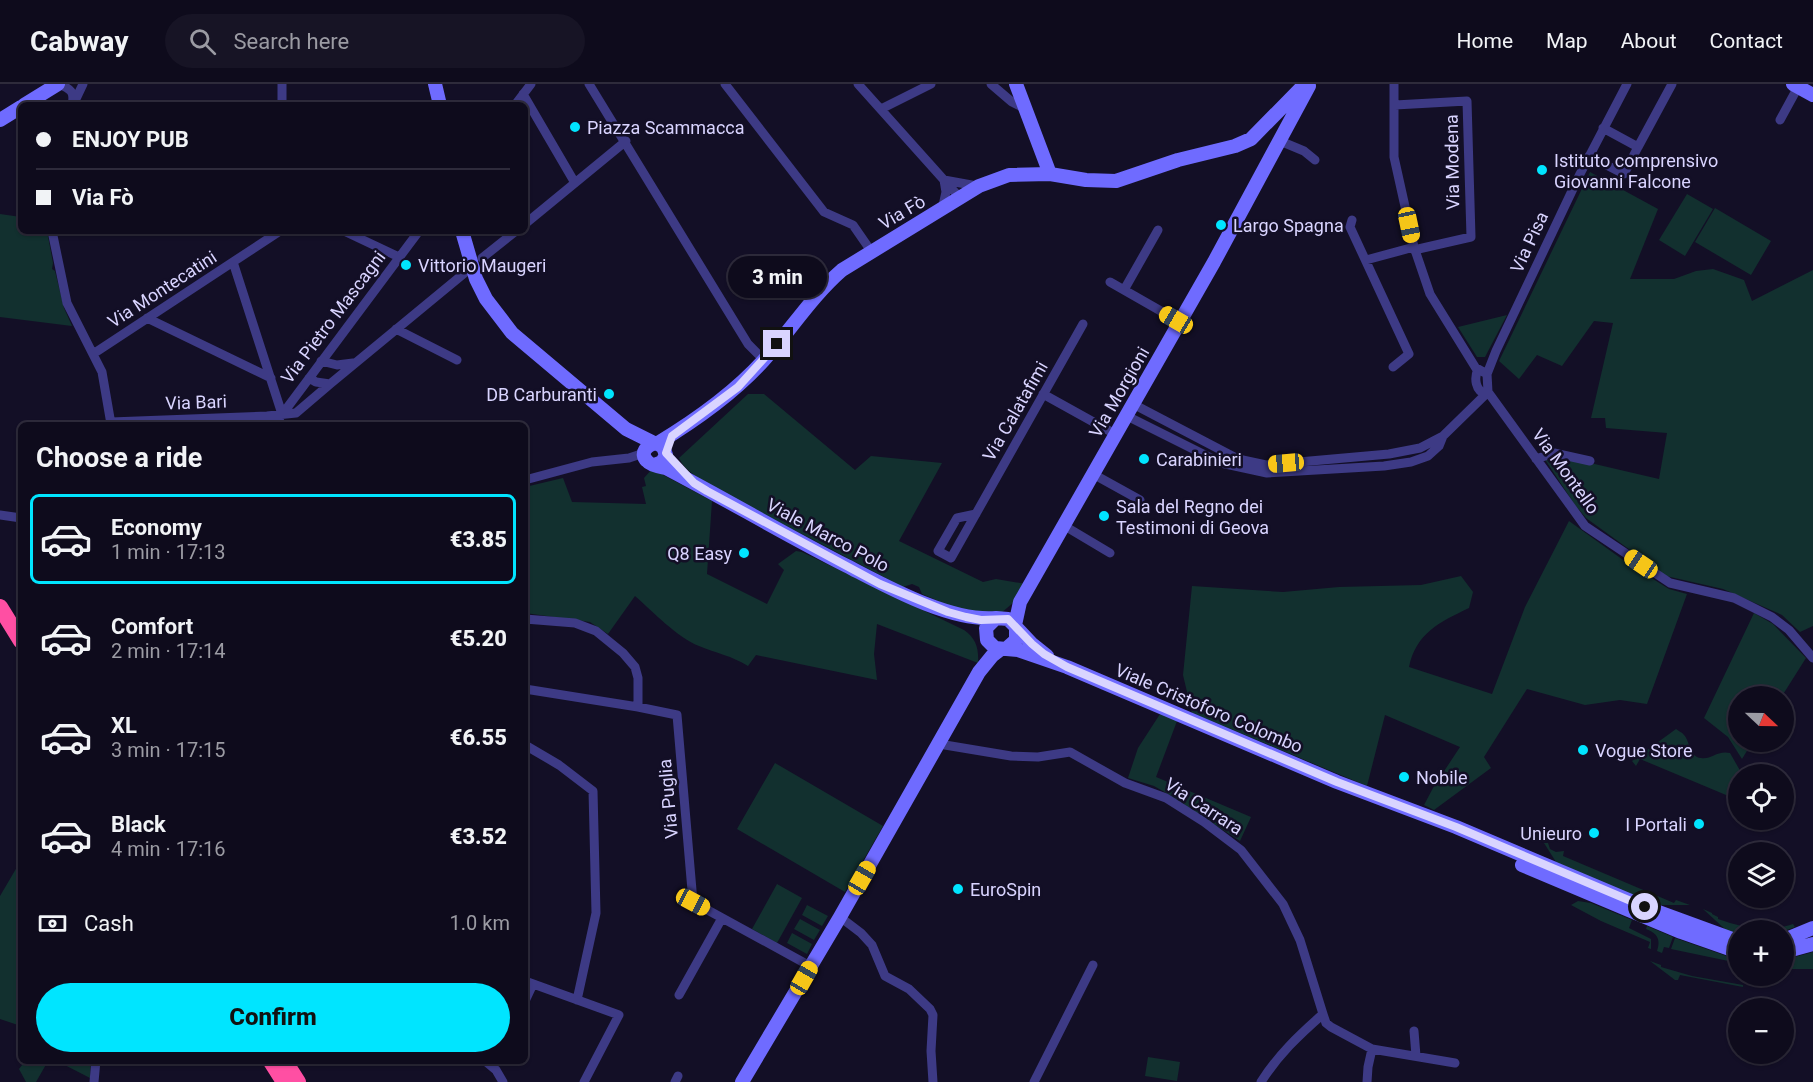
<!DOCTYPE html>
<meta charset="utf-8">
<style>
body{margin:0;font-family:Roboto,sans-serif;background:#171425;color:#f1f3f6;height:100vh;display:flex;flex-direction:column;font-size:22px;white-space:nowrap}
*{box-sizing:border-box;margin:0}
p{font-size:20px;color:#9b9ba3}
.icon{flex:none;width:33px;height:33px;fill:none;stroke:currentColor;stroke-width:2;stroke-linecap:round;stroke-linejoin:round}
.map{position:relative;flex:1;overflow:hidden}
.sheet{position:absolute;left:18px;top:338px;width:510px;height:642px;display:flex;flex-direction:column;background:#0e0b1c;border-radius:9px;box-shadow:0 2px 4px #0004,0 0 0 2px #2e2b3b}
.sheet>*{flex:none}
.hud{position:absolute;left:18px;top:18px;width:510px;height:132px;border-radius:9px;box-shadow:0 2px 4px #0004,0 0 0 2px #2e2b3b;display:grid;align-content:center;height:132px;padding:0 18px;background:#0e0b1c}
.needle{width:39px;rotate:112deg}
.fabs{position:absolute;left:1728px;top:602px;display:grid;gap:12px}
.fabs a{display:grid;place-items:center;width:66px;height:66px;border-radius:50%;background:#0e0b1c;box-shadow:0 2px 4px #0004,0 0 0 2px #2e2b3b;font-size:30px}
.end{position:absolute;width:27px;height:27px;margin:-14px;border:8px solid #d9d4ff;background:#111;box-shadow:0 0 0 3px #111}
.from{border-radius:50%}
.bubble{position:absolute;height:42px;border-radius:21px;background:#0e0b1c;box-shadow:0 2px 4px #0004,0 0 0 2px #2e2b3b;font-size:20px;font-weight:800;line-height:42px;text-align:center}
.car{position:absolute;width:18px;height:36px;margin:-18px -9px;border-radius:8px;box-shadow:0 0 4px 2px #0007;background:linear-gradient(#f5c518 24%,#345 0 40%,#f5c518 0 76%,#345 0 86%,#f5c518 0)}
.hud b{display:flex;align-items:center;gap:21px;height:57px;font-size:22px}
.hud b+b{border-top:2px solid #2e2b3b}
.hud i{width:15px;height:15px;background:#f1f3f6}
ul{padding:0;list-style:none}
li{display:flex;align-items:center;gap:18px;height:90px;margin:0 12px 9px;padding:0 6px;border:3px solid transparent;border-radius:9px}
li div{flex:1}
li b{display:block;font-size:22px}
li em{font-style:normal;font-weight:800}
li.active{border-color:#00e5ff}
li>.icon{width:54px;height:54px;stroke-width:1.5}
h2{padding:0 18px;font-size:27px;line-height:72px}
.pay{display:flex;align-items:center;gap:15px;height:66px;padding:0 18px;font-size:22px}
.pay p{margin-inline-start:auto}
.primary-button{display:flex;gap:12px;margin-top:auto;padding:12px 18px}
.primary-button a{flex:1;height:69px;border-radius:36px;background:#00e5ff;color:#111;font-size:24px;font-weight:800;line-height:69px;text-align:center}
header{display:flex;align-items:center;gap:36px;box-sizing:border-box;height:84px;padding:0 30px;background:#0e0b1c;border-bottom:2px solid #2e2b3b}
header strong{font-size:28px}
nav{display:flex;gap:33px;margin-inline-start:auto;font-size:21px}
.search{width:420px;height:54px;background:#171425;display:flex;align-items:center;gap:15px;box-sizing:border-box;padding:0 21px;border-radius:33px;color:#9b9ba3;font-size:22px}
.map>svg:first-child{display:block}
.green{fill:#12302f}
.lines{fill:none;stroke-linecap:round;stroke-linejoin:round}
.street{stroke:#3d3a85;stroke-width:9}
.secondary{stroke:#6f6bff;stroke-width:14}
.highway{stroke:#ff4fa3;stroke-width:16}
.route{stroke:#d9d4ff;stroke-width:8}
.poi-dot{fill:#00e5ff;stroke:#130f26;stroke-width:2}
.labels{text-anchor:middle;dominant-baseline:central;stroke-width:5;stroke-linejoin:round;paint-order:stroke}
.poi-label{font-size:18px;fill:#d9d4ff;stroke:#130f26;text-anchor:start}
.street-label{font-size:18px;fill:#d9d4ff;stroke:#130f26}
</style>
<header>
<strong>Cabway</strong>
<div class="search"><svg class="icon" aria-label="search" viewBox="0 0 24 24"><circle cx="10" cy="10" r="6"/><path d="M15 15l6 6"/></svg>Search here</div>
<nav><a>Home</a><a>Map</a><a>About</a><a>Contact</a></nav>
</header>
<div class="map">
<svg width="1813" height="998" viewBox="0 0 1813 998">
<rect width="100%" height="100%" fill="#130f26"/>
<path class="green" d="M 1590,88 L 1658,125 L 1630,195 L 1674,195 L 1696,187 L 1713,185 L 1744,196 L 1752,217 L 1813,186 L 1813,542 L 1800,548 L 1782,531 L 1723,505 L 1666,492 L 1586,434 L 1575,421 L 1544,374 L 1556,371 L 1659,395 L 1667,349 L 1606,344 L 1605,334 L 1591,334 L 1613,239 L 1594,237 L 1562,282 L 1537,271 L 1519,295 L 1499,277 Z
M 1687,110 L 1713,125 L 1685,172 L 1659,156 Z
M 1715,124 L 1771,157 L 1751,191 L 1695,158 Z
M 0,130 L 21,133 L 21,147 L 47,147 L 53,179 L 52,185 L 55,187 L 64,224 L 72,242 L 0,233 Z
M 1507,231 L 1485,273 L 1477,273 L 1458,243 Z
M 748,310 L 764,310 L 855,386 L 871,372 L 942,379 L 899,457 L 983,498 L 996,495 L 1026,500 L 1014,518 L 1000,530 L 969,530 L 922,510 L 919,503 L 912,500 L 903,503 L 712,403 C 700,395 685,387 679,374 Z
M 652,385 L 712,417 L 707,490 L 767,520 L 784,486 L 778,480 L 796,467 L 802,468 L 964,546 C 976,554 979,565 978,579 L 877,540 L 874,570 L 877,596 L 756,571 L 748,582 C 732,572 716,569 699,562 C 677,553 653,528 635,512 L 608,550 L 590,538 L 525,529 L 525,403 L 563,394 L 572,418 L 646,420 L 642,403 L 646,402 L 644,394 Z
M 1569,437 L 1626,478 L 1669,505 L 1687,510 L 1647,620 L 1620,616 L 1585,621 L 1527,605 L 1484,673 L 1491,684 L 1434,726 L 1424,721 L 1433,704 L 1460,663 L 1385,631 L 1367,702 L 1192,629 L 1183,591 L 1192,502 L 1283,508 L 1339,503 L 1421,501 L 1461,492 L 1473,508 L 1469,524 C 1440,538 1416,549 1409,583 L 1492,610 L 1525,523 Z
M 1754,529 L 1773,540 L 1806,574 L 1782,612 L 1738,612 L 1738,657 L 1753,657 L 1742,675 L 1728,653 L 1704,634 Z
M 1160,630 L 1177,637 L 1156,693 L 1251,733 L 1240,757 L 1168,710 L 1154,702 L 1128,694 L 1138,664 Z
M 1676,645 C 1678,647 1682,648 1684,651 C 1690,657 1689,673 1701,674 C 1711,676 1717,666 1730,669 L 1742,690 L 1738,690 L 1738,716 L 1640,675 L 1636,682 L 1632,677 Z
M 775,679 L 883,742 L 845,808 L 737,745 Z
M 1544,759 L 1548,759 L 1550,765 L 1556,768 L 1564,767 L 1563,772 L 1674,819 L 1676,816 L 1690,821 L 1656,821 L 1556,778 Z
M 20,778 L 21,778 L 21,942 L 0,935 L 0,812 Z
M 777,800 L 802,814 L 777,859 L 752,845 Z
M 1578,817 L 1591,819 L 1632,836 L 1629,844 L 1651,855 L 1651,865 L 1648,864 L 1650,858 L 1601,837 L 1571,821 Z
M 807,821 L 828,832 L 822,842 L 802,831 Z
M 1703,825 L 1712,829 L 1712,830 L 1718,833 L 1718,835 C 1744,844 1766,849 1793,840 L 1795,843 L 1787,846 L 1789,850 L 1784,851 L 1784,846 L 1738,846 L 1738,851 L 1727,847 Z
M 800,835 L 820,846 L 814,856 L 794,845 Z
M 1647,842 L 1673,853 L 1669,864 L 1664,863 L 1662,869 L 1657,867 C 1661,855 1657,849 1646,845 Z
M 792,849 L 812,860 L 807,870 L 787,859 Z
M 1675,854 L 1738,876 L 1738,879 L 1671,865 Z
M 1813,868 L 1813,885 L 1784,885 L 1784,876 Z
M 1650,877 L 1661,881 L 1661,883 L 1692,892 L 1743,901 L 1743,903 L 1680,891 L 1678,896 L 1675,896 Z
M 1148,973 L 1180,978 L 1177,997 L 1145,992 Z
M 26,976 L 48,977 L 36,998 L 26,998 L 19,985 Z
M 57,977 L 91,977 L 90,994 Z"/>
<g class="lines">
<path class="street" d="M 59,0 C 71,5 75,8 72,21
M 589,0 L 748,260 L 764,276
M 725,0 L 824,128 L 853,141 L 871,167
M 858,0 L 961,115
M 991,0 L 1012,18 L 1024,24
M 1394,0 L 1394,73 L 1414,163 L 1430,210 L 1477,286
M 523,10 L 575,99
M 74,19 L 83,0
M 282,21 L 282,0
M 515,21 L 531,0
M 1395,21 L 1467,17 L 1471,153 L 1414,166
M 881,25 L 931,0
M 1780,36 L 1798,3
M 1280,57 L 1304,67 L 1315,76
M 1638,63 L 1672,0
M 1589,72 L 1624,90 L 1638,63 L 1603,44
M 942,126 L 946,108 L 944,96 L 977,102
M 1352,136 L 1350,143 L 1409,270 L 1393,283
M 525,140 L 626,57
M 1158,146 L 1124,206 L 1180,238
M 52,147 L 67,219 L 102,288 L 111,340
M 344,147 L 399,173
M 482,174 L 516,147
M 1366,176 L 1414,163
M 233,178 L 282,330
M 1110,198 L 1124,206
M 147,234 L 271,294
M 396,245 L 457,276
M 93,270 L 280,147
M 321,277 L 337,281 L 353,279
M 1478,285 L 1487,290 L 1488,308 L 1486,310 C 1475,307 1474,294 1478,285 Z
M 1487,290 L 1496,267 L 1580,90 L 1627,0
M 309,294 L 316,298 L 330,300 L 473,182
M 1488,308 L 1585,442 L 1670,499 L 1734,514 L 1772,533 L 1789,546 L 1813,574
M 1043,310 L 1115,350
M 1133,320 L 1238,375 L 1266,381 L 1389,370 L 1420,364 L 1443,352 L 1486,310
M 1127,332 L 1221,379 L 1267,389 L 1384,382 L 1411,378 L 1428,372 L 1439,362 L 1443,352
M 111,338 L 267,332 L 296,329 L 330,300
M 275,340 L 419,147
M 1536,375 L 1554,369 L 1590,377
M 1093,390 L 1140,416
M 525,396 L 592,378 L 629,374 L 644,369
M 976,430 L 957,434 L 938,467 L 951,474 L 1083,240
M 0,431 L 21,434
M 1063,441 L 1110,469
M 525,535 L 575,539 L 596,547 L 623,569 L 635,583 L 638,594 L 638,623
M 525,605 L 638,623 L 677,631 L 693,818 L 810,882
M 939,660 L 1011,672 L 1038,673 L 1070,668 L 1125,699 L 1166,714 L 1204,738 L 1241,766 L 1283,820 L 1300,856 L 1323,930 L 1326,939 L 1331,943 L 1372,965 L 1455,979
M 525,661 L 559,681 L 593,707 L 596,829 L 577,916
M 840,833 L 861,849 L 872,861 L 885,892 L 909,905 L 930,925 L 933,931 L 931,967 L 933,998
M 525,897 L 619,931 L 584,998
M 679,911 L 722,834
M 525,917 L 533,900
M 1414,947 L 1416,972
M 484,976 L 496,986 L 503,998
M 94,998 L 96,976
M 675,998 L 678,992
M 1034,998 L 1093,881
M 1261,998 C 1278,971 1299,951 1323,930
M 1367,998 L 1368,983 L 1372,965"/>
<path class="secondary" d="M 435,0 L 440,21
M 1016,0 L 1050,90
M 1793,0 L 1813,11
M 24,21 L 58,0
M 0,36 L 21,23
M 462,147 L 476,195 L 486,215 L 512,249 L 626,345 L 654,359
M 658,359 C 696,336 733,310 763,277 C 790,247 812,212 842,186 L 979,102 L 1009,91 L 1050,90 L 1086,96 L 1116,97 L 1178,76 L 1235,62 L 1251,55 L 1305,0
M 654,381 L 662,378 L 666,371 L 663,363 L 656,359 C 647,361 639,369 647,377 C 651,382 661,383 666,384 C 727,416 786,451 847,482 C 888,503 950,538 996,534
M 1015,541 L 1020,518 L 1214,178 L 1309,2
M 1016,543 L 1032,560 L 1047,572
M 1007,564 L 1016,556 L 1016,543 L 1008,535 L 996,534 L 986,544 L 987,556 L 995,564 L 1018,566 L 1067,583 L 1337,698 L 1456,743 L 1645,823 L 1738,857
M 1522,781 L 1681,848 L 1738,868
M 1784,856 L 1813,844
M 1784,868 L 1813,860
M 742,998 L 840,833 L 979,588 L 992,572 L 1001,565"/>
<path class="highway" d="M 0,523 L 21,557
M 270,976 L 284,998
M 284,976 L 298,998"/>
</g>
<g class="lines">
<path class="route" d="M 777,260 L 738,303 L 672,352 L 666,369 L 694,399 L 707,407 L 880,500 L 948,528 L 966,533 L 981,536 L 1008,535 L 1032,560 L 1044,570 L 1067,583 L 1337,698 L 1456,743 L 1645,823"/>
</g>
<g class="poi-dot">
<circle cx="575" cy="43" r="6"/>
<circle cx="1542" cy="86" r="6"/>
<circle cx="1221" cy="141" r="6"/>
<circle cx="406" cy="181" r="6"/>
<circle cx="609" cy="310" r="6"/>
<circle cx="1144" cy="375" r="6"/>
<circle cx="1104" cy="432" r="6"/>
<circle cx="744" cy="469" r="6"/>
<circle cx="1583" cy="666" r="6"/>
<circle cx="1404" cy="693" r="6"/>
<circle cx="1699" cy="740" r="6"/>
<circle cx="1594" cy="749" r="6"/>
<circle cx="958" cy="805" r="6"/>
</g>
<g class="labels">
<g class="poi-label">
<text x="587" y="43">Piazza Scammacca</text>
<text x="1554" y="76">Istituto comprensivo<tspan x="1554" dy="21">Giovanni Falcone</tspan></text>
<text x="1233" y="141">Largo Spagna</text>
<text x="418" y="181">Vittorio Maugeri</text>
<text x="597" y="310" text-anchor="end">DB Carburanti</text>
<text x="1156" y="375">Carabinieri</text>
<text x="1116" y="422">Sala del Regno dei<tspan x="1116" dy="21">Testimoni di Geova</tspan></text>
<text x="732" y="469" text-anchor="end">Q8 Easy</text>
<text x="1595" y="666">Vogue Store</text>
<text x="1416" y="693">Nobile</text>
<text x="1687" y="740" text-anchor="end">I Portali</text>
<text x="1582" y="749" text-anchor="end">Unieuro</text>
<text x="970" y="805">EuroSpin</text>
</g>
<g class="street-label">
<text transform="translate(1452 78) rotate(-91)">Via Modena</text>
<text transform="translate(902 128) rotate(-30)">Via Fò</text>
<text transform="translate(1529 158) rotate(-65)">Via Pisa</text>
<text transform="translate(162 205) rotate(-33)">Via Montecatini</text>
<text transform="translate(333 233) rotate(-53)">Via Pietro Mascagni</text>
<text transform="translate(1119 308) rotate(-60)">Via Morgioni</text>
<text transform="translate(196 318) rotate(-2)">Via Bari</text>
<text transform="translate(1015 327) rotate(-60)">Via Calatafimi</text>
<text transform="translate(1566 387) rotate(54)">Via Montello</text>
<text transform="translate(828 451) rotate(28)">Viale Marco Polo</text>
<text transform="translate(1209 624) rotate(23)">Viale Cristoforo Colombo</text>
<text transform="translate(668 715) rotate(-95)">Via Puglia</text>
<text transform="translate(1204 722) rotate(33)">Via Carrara</text>
</g>
</g>
</svg>
<div class="fabs">
<a><svg class="needle" viewBox="-14 -14 28 28"><path d="M0-13l5 13h-10z" fill="#e53935"/><path d="M0 13l5-13h-10z" fill="#9b9ba3"/></svg></a>
<a><svg class="icon" aria-label="locate" viewBox="0 0 24 24"><circle cx="12" cy="12" r="6"/><path d="M12 2v4M12 18v4M2 12h4M18 12h4"/></svg></a>
<a><svg class="icon" aria-label="layers" viewBox="0 0 24 24"><path d="M12 4l9 5-9 5-9-5zM3 14l9 5 9-5"/></svg></a>
<a>+</a>
<a>−</a>
</div>
<i class="end from" style="left:1645px;top:823px"></i>
<i class="end" style="left:777px;top:260px"></i>
<div class="bubble" style="left:728px;top:172px;width:99px">3 min</div>
<i class="car" style="left:1409px;top:141px;rotate:168deg"></i>
<i class="car" style="left:1176px;top:236px;rotate:300deg"></i>
<i class="car" style="left:1286px;top:379px;rotate:265deg"></i>
<i class="car" style="left:1641px;top:480px;rotate:304deg"></i>
<i class="car" style="left:862px;top:794px;rotate:30deg"></i>
<i class="car" style="left:693px;top:818px;rotate:118deg"></i>
<i class="car" style="left:804px;top:894px;rotate:30deg"></i>
<div class="hud">
<b><i class="from"></i>ENJOY PUB</b>
<b><i></i>Via Fò</b>
</div>
<section class="sheet">
<h2>Choose a ride</h2>
<ul>
<li class="active"><svg class="icon" aria-label="car" viewBox="0 0 24 24"><path d="M5 17H2v-5l4-1 3-4h7l3 4 3 1v5h-3M9 17h6M6 11h13"/><circle cx="7" cy="17" r="2"/><circle cx="17" cy="17" r="2"/></svg><div><b>Economy</b><p>1 min · 17:13</p></div><em>€3.85</em></li>
<li><svg class="icon" aria-label="car" viewBox="0 0 24 24"><path d="M5 17H2v-5l4-1 3-4h7l3 4 3 1v5h-3M9 17h6M6 11h13"/><circle cx="7" cy="17" r="2"/><circle cx="17" cy="17" r="2"/></svg><div><b>Comfort</b><p>2 min · 17:14</p></div><em>€5.20</em></li>
<li><svg class="icon" aria-label="car" viewBox="0 0 24 24"><path d="M5 17H2v-5l4-1 3-4h7l3 4 3 1v5h-3M9 17h6M6 11h13"/><circle cx="7" cy="17" r="2"/><circle cx="17" cy="17" r="2"/></svg><div><b>XL</b><p>3 min · 17:15</p></div><em>€6.55</em></li>
<li><svg class="icon" aria-label="car" viewBox="0 0 24 24"><path d="M5 17H2v-5l4-1 3-4h7l3 4 3 1v5h-3M9 17h6M6 11h13"/><circle cx="7" cy="17" r="2"/><circle cx="17" cy="17" r="2"/></svg><div><b>Black</b><p>4 min · 17:16</p></div><em>€3.52</em></li>
</ul>
<div class="pay"><svg class="icon" aria-label="cash" viewBox="0 0 24 24"><path d="M3 7h18v10H3z"/><circle cx="12" cy="12" r="2"/></svg>Cash<p>1.0 km</p></div>
<div class="primary-button"><a>Confirm</a></div>
</section>
</div>
